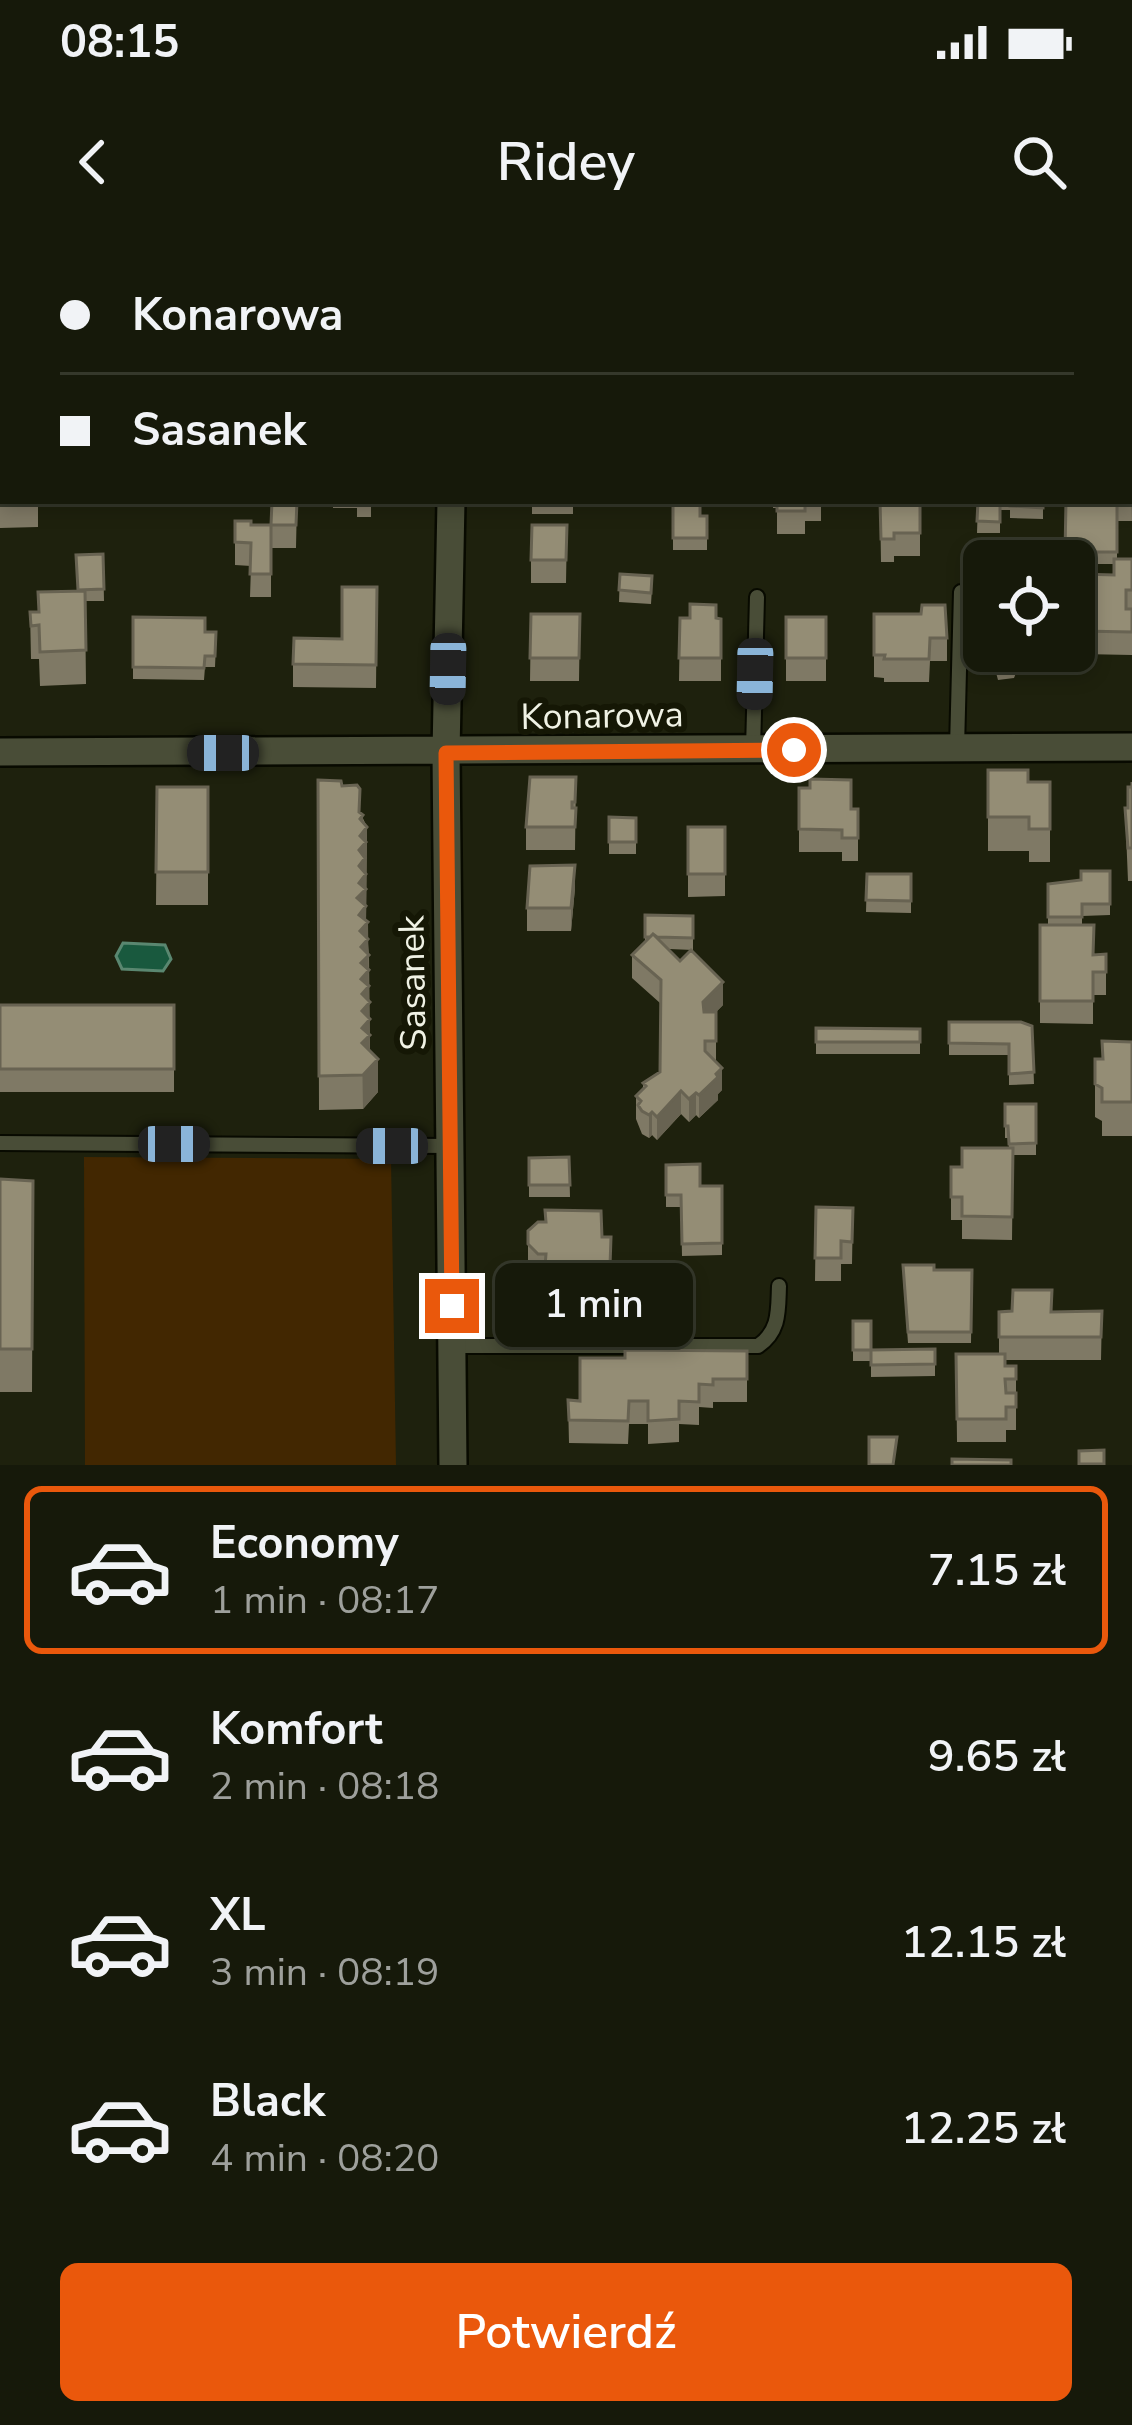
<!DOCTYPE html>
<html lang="pl">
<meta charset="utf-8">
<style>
body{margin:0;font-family:"Nunito Sans",sans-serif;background:#1f2213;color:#f1f3f6;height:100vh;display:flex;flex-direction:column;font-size:45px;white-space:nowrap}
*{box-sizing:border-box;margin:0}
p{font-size:39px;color:#9ea09c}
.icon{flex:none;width:66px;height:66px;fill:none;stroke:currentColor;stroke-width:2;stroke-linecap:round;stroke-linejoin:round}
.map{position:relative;height:1225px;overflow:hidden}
.details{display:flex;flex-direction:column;background:#16190a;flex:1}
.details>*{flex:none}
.guide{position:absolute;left:0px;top:0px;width:1134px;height:264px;box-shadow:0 6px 18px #0003,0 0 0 3px #35382b;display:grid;align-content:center;height:264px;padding:0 60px;background:#16190a}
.buttons{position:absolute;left:963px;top:300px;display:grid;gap:24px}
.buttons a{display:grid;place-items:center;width:132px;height:132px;border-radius:18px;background:#16190a;box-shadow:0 6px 18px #0003,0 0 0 3px #35382b;font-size:60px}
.end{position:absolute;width:54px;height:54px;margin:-27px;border:15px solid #ea580c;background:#fff;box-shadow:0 0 0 6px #fff}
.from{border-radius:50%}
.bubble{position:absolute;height:84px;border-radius:18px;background:#16190a;box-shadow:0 6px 18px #0003,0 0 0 3px #35382b;font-size:39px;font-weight:600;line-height:84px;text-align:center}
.car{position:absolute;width:36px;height:72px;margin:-36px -18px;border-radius:15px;box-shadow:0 0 9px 3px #0007;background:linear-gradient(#222 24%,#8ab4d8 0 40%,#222 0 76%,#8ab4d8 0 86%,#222 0)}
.guide b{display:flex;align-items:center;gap:42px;height:114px;font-size:45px}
.guide b+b{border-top:3px solid #35382b}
.guide i{width:30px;height:30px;background:#f1f3f6}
ul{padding:21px 0 0;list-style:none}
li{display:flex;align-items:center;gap:36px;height:168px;margin:0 24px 18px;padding:0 36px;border:6px solid transparent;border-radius:18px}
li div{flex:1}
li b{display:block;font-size:45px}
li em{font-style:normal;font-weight:600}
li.active{border-color:#ea580c}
li>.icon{width:108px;height:108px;stroke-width:1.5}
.button{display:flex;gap:24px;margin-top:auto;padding:24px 60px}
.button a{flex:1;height:138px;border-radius:18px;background:#ea580c;color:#fff;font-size:48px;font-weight:600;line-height:138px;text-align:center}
.status{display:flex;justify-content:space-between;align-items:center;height:84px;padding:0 60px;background:#16190a;direction:ltr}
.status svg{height:33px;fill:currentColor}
header{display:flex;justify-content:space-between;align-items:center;height:156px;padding:0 60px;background:#16190a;font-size:54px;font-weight:600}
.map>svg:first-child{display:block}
.green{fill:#422701}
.water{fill:#19593e;stroke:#5a8770;stroke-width:3}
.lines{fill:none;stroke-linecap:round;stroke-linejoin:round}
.service-casing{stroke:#080a00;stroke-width:18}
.minor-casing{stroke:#080a00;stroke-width:32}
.service{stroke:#494d37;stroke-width:14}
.minor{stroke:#494d37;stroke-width:27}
.wall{fill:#7f7965}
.shaded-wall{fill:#686352}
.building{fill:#948d75;stroke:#686352;stroke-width:3}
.route{stroke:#ea580c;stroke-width:15}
.labels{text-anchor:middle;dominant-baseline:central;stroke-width:12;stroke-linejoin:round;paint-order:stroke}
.street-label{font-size:36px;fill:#f0f2e5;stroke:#151705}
</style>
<div class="status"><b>08:15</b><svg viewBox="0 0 49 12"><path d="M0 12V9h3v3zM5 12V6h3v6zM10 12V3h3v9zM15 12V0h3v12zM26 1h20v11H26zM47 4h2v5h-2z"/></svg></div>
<header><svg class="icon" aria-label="back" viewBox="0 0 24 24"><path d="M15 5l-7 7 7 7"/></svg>Ridey<svg class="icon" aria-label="search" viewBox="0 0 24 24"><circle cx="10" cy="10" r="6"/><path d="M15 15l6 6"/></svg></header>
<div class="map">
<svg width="1132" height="1225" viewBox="0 0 1132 1225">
<rect width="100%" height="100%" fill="#1e210d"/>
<path class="green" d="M 84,917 L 391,919 L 396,1225 L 85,1225 Z"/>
<path class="water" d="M 123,703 L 165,705 L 171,719 L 163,731 L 122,729 L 116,716 Z"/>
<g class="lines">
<defs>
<path id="service" d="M 1131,79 L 1132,79
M 957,508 L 961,352
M 753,510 L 757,357
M 0,903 L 450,906
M 452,1106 L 758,1106 C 780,1091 778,1071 779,1046"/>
<path id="minor" d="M 104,3 L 104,0
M 456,3 L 456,0
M 0,155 L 3,155
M 451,261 L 446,513 L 453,1225
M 0,512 L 1132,507"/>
</defs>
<use href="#service" class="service-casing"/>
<use href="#minor" class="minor-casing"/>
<use href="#service" class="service"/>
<use href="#minor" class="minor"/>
</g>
<path class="wall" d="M 138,0 L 211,0 L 211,3 L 138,3 Z
M 1070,0 L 1132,0 L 1132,31 L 1131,3 L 1070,3 Z
M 1131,182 L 1132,281 L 1118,281 L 1118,261 L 1131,261 Z
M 0,219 L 38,265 L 38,287 L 0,288 Z
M 272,261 L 297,261 L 296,308 L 271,308 Z
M 333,261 L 377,261 L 377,267 L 371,267 L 371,277 L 357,277 L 357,268 L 333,268 Z
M 532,261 L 573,261 L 573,274 L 532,274 Z
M 673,261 L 707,261 L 707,266 L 700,266 L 700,276 L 707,276 L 707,310 L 673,310 Z
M 718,261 L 739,261 L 739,266 L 719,266 Z
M 773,261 L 832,261 L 832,267 L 821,267 L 821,281 L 805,281 L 805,294 L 777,294 L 777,268 L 773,268 Z
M 880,261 L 920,261 L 920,316 L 894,316 L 894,322 L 881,322 Z
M 978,261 L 1043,261 L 1043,279 L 1010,278 L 1010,270 L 1000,270 L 1000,293 L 977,293 Z
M 1066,261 L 1117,261 L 1117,319 L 1132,319 L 1132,415 L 1081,414 L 1081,334 L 1114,335 L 1114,324 L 1074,324 L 1074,321 L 1065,321 Z
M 235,281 L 251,285 L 271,285 L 271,357 L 250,357 L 251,326 L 235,325 Z
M 567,285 L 566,343 L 531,343 L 531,320 Z
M 103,314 L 104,361 L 85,361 L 86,444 L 40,446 L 39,419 L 31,419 L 30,372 L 38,372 L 38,352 L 77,351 Z
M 620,334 L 652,348 L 651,364 L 619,362 Z
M 377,347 L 376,448 L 293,447 L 293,424 L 342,399 Z
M 531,374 L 580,374 L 579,441 L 530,441 Z
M 874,374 L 947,398 L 947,421 L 930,421 L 929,442 L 884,442 L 884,438 L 874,437 Z
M 133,377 L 205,392 L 216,403 L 215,427 L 205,427 L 204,440 L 133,439 Z
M 786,377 L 826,377 L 826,441 L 786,441 Z
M 680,378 L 721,379 L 721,441 L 679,441 Z
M 986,411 L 1037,411 L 1036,432 L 1016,433 L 1014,438 L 998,440 L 994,425 L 986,425 Z
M 988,530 L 1028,542 L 1050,542 L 1050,622 L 1029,622 L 1029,611 L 988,611 Z
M 576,537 L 575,610 L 526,610 L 526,587 Z
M 318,540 L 342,546 L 360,572 L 367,587 L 366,681 L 369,715 L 370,812 L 378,852 L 363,869 L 319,870 Z
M 1132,542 L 1132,641 L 1128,641 L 1125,568 L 1128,568 Z
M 157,547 L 208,547 L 208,665 L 156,665 Z
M 799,548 L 851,569 L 858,569 L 858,621 L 842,621 L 842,612 L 799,612 Z
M 609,577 L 636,578 L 636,614 L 609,614 Z
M 688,587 L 725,587 L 725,656 L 688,657 Z
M 1110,631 L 1110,675 L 1082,676 L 1082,685 L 1094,715 L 1106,714 L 1106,755 L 1093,755 L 1093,784 L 1040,783 L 1040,685 L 1048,685 L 1048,644 L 1081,640 Z
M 867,634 L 911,634 L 911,673 L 866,672 Z
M 575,648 L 571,691 L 527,691 L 527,668 Z
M 645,675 L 693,676 L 693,710 L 669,709 L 723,765 L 716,772 L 716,822 L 722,850 L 718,854 L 718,860 L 699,878 L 696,875 L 689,882 L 681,874 L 657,900 L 652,895 L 649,898 L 642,894 L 636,879 L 636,856 L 643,849 L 643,843 L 660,832 L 660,763 L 632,738 L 632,715 L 645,703 Z
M 0,765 L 174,765 L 174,852 L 0,852 Z
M 949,782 L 1032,786 L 1034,844 L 1009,845 L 1009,815 L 949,815 Z
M 816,788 L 920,789 L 920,814 L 816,814 Z
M 1132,802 L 1132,896 L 1102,896 L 1102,881 L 1095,877 L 1095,819 L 1102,819 Z
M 1005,864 L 1036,864 L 1036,915 L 1013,915 L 1012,1000 L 962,999 L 962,980 L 951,980 L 951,927 L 962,927 L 1009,908 L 1008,898 L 1005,898 Z
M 569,917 L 570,957 L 529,957 L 529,918 Z
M 666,925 L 700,946 L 722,946 L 722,1015 L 682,1016 L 681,967 L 666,967 Z
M 0,939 L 33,941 L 32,1152 L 0,1152 Z
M 816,967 L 853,968 L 852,1024 L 841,1024 L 841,1041 L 815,1041 Z
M 528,991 L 611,997 L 610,1049 L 589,1049 L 584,1055 L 576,1056 L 567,1049 L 545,1048 L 545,1037 L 538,1037 L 528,1027 Z
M 972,1030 L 971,1103 L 908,1103 L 903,1037 Z
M 1102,1071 L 1101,1120 L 1005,1120 L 1005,1126 L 1016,1126 L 1016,1190 L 1006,1190 L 1006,1202 L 957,1202 L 956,1114 L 999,1114 L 999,1072 Z
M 853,1081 L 871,1110 L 935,1109 L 935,1136 L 871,1137 L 871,1121 L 853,1121 Z
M 747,1111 L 747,1162 L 713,1162 L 713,1168 L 699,1167 L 699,1185 L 679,1184 L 679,1202 L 648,1204 L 648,1184 L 629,1184 L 628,1204 L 569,1203 L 568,1160 L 580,1161 L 625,1118 Z"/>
<path class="shaded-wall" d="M 363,575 L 363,591 L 367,587 L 366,685 L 368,682 L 370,827 L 378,819 L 378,852 L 363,869 L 361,740 L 357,692 L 360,579 Z
M 575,625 L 575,648 L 571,691 L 571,668 Z
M 723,742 L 723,765 L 703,785 L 703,762 Z
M 722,828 L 722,850 L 718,854 L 718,860 L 699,878 L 699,855 Z
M 681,851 L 681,874 L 657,900 L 657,877 Z
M 696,853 L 696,875 L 689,882 L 689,859 Z
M 652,872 L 652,895 L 649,898 L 649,875 Z
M 589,1026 L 589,1049 L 584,1055 L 584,1033 Z"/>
<path class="building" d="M 161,0 L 205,0 L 205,3 L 161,3 Z
M 339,0 L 381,0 L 380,3 L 338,3 Z
M 610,0 L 660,0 L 660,3 L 609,3 Z
M 730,0 L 810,0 L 810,3 L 730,3 Z
M 1025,0 L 1056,0 L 1056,3 L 1025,3 Z
M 1070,0 L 1103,0 L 1103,3 L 1070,3 Z
M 1131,182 L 1132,182 L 1131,247 Z
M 0,219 L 3,219 L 3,261 L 38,261 L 38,265 L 0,265 Z
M 272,261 L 297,261 L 296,285 L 271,285 Z
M 358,261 L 371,261 L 371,265 L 357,265 Z
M 673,261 L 700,261 L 700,276 L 707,276 L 707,298 L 673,298 Z
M 777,261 L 805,261 L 805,271 L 777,271 Z
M 880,261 L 920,261 L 920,293 L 894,293 L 894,299 L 881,299 Z
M 978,261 L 1000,261 L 1000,282 L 977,281 Z
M 1010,261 L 1043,261 L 1043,268 L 1010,266 Z
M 1066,261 L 1117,261 L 1117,312 L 1065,312 Z
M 235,281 L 251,281 L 251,285 L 271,285 L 271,334 L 250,334 L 251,303 L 235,302 Z
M 532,285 L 567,285 L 566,320 L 531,320 Z
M 103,314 L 104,349 L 78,350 L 76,315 Z
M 1114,319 L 1132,319 L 1132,350 L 1126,350 L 1126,369 L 1132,369 L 1132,392 L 1081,391 L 1081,334 L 1114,335 Z
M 620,334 L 652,336 L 651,353 L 619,350 Z
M 342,347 L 377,347 L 376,425 L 293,424 L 294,398 L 342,399 Z
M 85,351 L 86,410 L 40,412 L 39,385 L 31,386 L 30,372 L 39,372 L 38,352 Z
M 690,364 L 716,365 L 716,378 L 721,379 L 721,418 L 679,418 L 680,378 L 690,378 Z
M 922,365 L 945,365 L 947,398 L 930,398 L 929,419 L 884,419 L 885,415 L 874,415 L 874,374 L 921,374 Z
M 531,374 L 580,374 L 579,418 L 530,418 Z
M 133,377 L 205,378 L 205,392 L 216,392 L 215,416 L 205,416 L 204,428 L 133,427 Z
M 786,377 L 826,377 L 826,418 L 786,418 Z
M 996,411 L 1015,411 L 1014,415 L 998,417 Z
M 988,530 L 1028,530 L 1028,542 L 1050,542 L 1050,589 L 1029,589 L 1029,577 L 988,577 Z
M 530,537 L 576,537 L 575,562 L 572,562 L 572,568 L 576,568 L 575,587 L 526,587 Z
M 810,539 L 851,540 L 851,569 L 858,569 L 858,598 L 842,598 L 842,590 L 799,589 L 799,548 L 810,548 Z
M 318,540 L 341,541 L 342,546 L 357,545 L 360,549 L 359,572 L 363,575 L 360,579 L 367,587 L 360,596 L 366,602 L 359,610 L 365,618 L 359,626 L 366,634 L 359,643 L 366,649 L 357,658 L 366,666 L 359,675 L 368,682 L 360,691 L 368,699 L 361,707 L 369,715 L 361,723 L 369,730 L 361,739 L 369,746 L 362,754 L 370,762 L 362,771 L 370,779 L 362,788 L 370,795 L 362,803 L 378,819 L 363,835 L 319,836 Z
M 1132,542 L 1132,608 L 1128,608 L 1125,568 L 1128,568 L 1128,547 L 1132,547 Z
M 157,547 L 208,547 L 208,632 L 156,632 Z
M 609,577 L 636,578 L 636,602 L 609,602 Z
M 688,587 L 725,587 L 725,634 L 688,634 Z
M 575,625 L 571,668 L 527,668 L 530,626 Z
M 1081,631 L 1110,631 L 1110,664 L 1082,664 L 1082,677 L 1048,677 L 1048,644 L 1081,640 Z
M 867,634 L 911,634 L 911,661 L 866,660 Z
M 645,675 L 693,676 L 693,698 L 657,697 L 653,694 L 650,697 L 645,697 Z
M 1040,685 L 1094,685 L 1093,715 L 1106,714 L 1106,732 L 1093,732 L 1093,761 L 1040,761 Z
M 653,694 L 680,721 L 691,710 L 723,742 L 703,762 L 704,772 L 716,772 L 716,801 L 705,801 L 705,811 L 722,828 L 716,834 L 718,837 L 699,855 L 696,853 L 689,859 L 681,851 L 657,877 L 652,872 L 649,875 L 642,871 L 638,865 L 641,861 L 636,856 L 646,846 L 643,843 L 660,832 L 661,740 L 632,715 Z
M 0,765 L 174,765 L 174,829 L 0,829 Z
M 949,782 L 1021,782 L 1032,786 L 1034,832 L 1009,834 L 1009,804 L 949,803 Z
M 816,788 L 920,789 L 920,802 L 816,802 Z
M 1102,801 L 1132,802 L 1132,862 L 1102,862 L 1102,848 L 1095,844 L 1095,819 L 1103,819 Z
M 1005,864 L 1036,864 L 1036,903 L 1009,904 L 1008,886 L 1005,886 Z
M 962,908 L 1013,908 L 1012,977 L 962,976 L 962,957 L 951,957 L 951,927 L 962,927 Z
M 569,917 L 570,945 L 529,945 L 529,918 Z
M 700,924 L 700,946 L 722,946 L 722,1003 L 682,1004 L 681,955 L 666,955 L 666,925 Z
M 0,939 L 33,941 L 32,1109 L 0,1109 Z
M 816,967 L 853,968 L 852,1002 L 841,1001 L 841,1018 L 815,1018 Z
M 545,970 L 601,971 L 602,997 L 611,997 L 610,1026 L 589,1026 L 584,1033 L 576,1033 L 567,1026 L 545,1026 L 546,1014 L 538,1014 L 528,1004 L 528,991 L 538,982 L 546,982 Z
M 903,1025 L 934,1025 L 934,1030 L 972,1030 L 971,1092 L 908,1092 Z
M 1013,1050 L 1052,1050 L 1051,1072 L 1102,1071 L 1101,1097 L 999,1097 L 999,1072 L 1012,1071 Z
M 853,1081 L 871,1081 L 871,1110 L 853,1110 Z
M 935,1109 L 935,1124 L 871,1125 L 871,1110 Z
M 625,1110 L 747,1111 L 747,1139 L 713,1139 L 713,1145 L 699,1144 L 699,1162 L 679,1161 L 679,1179 L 648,1181 L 648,1161 L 629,1161 L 628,1181 L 569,1180 L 568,1160 L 580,1161 L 580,1118 L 625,1118 Z
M 956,1114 L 1005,1114 L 1005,1126 L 1016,1126 L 1016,1139 L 1005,1139 L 1006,1153 L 1016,1153 L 1016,1167 L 1006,1167 L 1006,1179 L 957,1179 Z
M 869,1197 L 897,1197 L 893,1225 L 869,1225 Z
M 1104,1210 L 1104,1224 L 1079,1224 L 1079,1211 Z
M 952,1219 L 1011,1220 L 1011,1225 L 952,1225 Z"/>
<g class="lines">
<path class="route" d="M 452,1066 L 446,513 L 794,510"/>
</g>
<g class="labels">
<g class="street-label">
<text transform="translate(602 476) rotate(-1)">Konarowa</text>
<text transform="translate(413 743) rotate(-91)">Sasanek</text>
</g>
</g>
</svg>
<div class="buttons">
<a><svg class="icon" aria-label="locate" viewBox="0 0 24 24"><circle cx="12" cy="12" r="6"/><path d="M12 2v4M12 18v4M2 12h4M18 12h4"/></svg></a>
</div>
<i class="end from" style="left:794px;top:510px"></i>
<i class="end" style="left:452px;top:1066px"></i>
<div class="bubble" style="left:495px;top:1023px;width:198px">1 min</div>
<i class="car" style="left:448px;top:429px;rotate:181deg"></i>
<i class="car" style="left:755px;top:434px;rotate:181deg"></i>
<i class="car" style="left:223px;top:513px;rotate:270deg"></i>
<i class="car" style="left:174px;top:904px;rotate:90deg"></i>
<i class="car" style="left:392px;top:906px;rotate:270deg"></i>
<div class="guide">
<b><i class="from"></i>Konarowa</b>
<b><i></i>Sasanek</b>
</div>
</div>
<section class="details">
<ul>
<li class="active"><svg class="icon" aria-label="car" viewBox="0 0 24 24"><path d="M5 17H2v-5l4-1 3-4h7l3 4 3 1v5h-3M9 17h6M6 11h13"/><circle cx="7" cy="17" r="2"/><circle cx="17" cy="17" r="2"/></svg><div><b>Economy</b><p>1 min · 08:17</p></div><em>7.15 zł</em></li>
<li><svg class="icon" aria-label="car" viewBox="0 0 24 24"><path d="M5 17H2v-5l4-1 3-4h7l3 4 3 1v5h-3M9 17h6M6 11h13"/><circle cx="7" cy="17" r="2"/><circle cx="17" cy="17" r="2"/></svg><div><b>Komfort</b><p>2 min · 08:18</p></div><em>9.65 zł</em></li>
<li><svg class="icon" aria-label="car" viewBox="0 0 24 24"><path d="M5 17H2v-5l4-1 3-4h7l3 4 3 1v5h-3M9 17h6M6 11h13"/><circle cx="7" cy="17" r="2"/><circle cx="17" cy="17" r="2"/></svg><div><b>XL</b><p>3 min · 08:19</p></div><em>12.15 zł</em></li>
<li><svg class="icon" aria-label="car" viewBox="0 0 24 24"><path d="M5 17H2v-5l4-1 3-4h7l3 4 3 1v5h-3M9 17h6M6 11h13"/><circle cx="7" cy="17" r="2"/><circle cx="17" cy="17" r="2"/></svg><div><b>Black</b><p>4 min · 08:20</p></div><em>12.25 zł</em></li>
</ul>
<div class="button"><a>Potwierdź</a></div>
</section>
